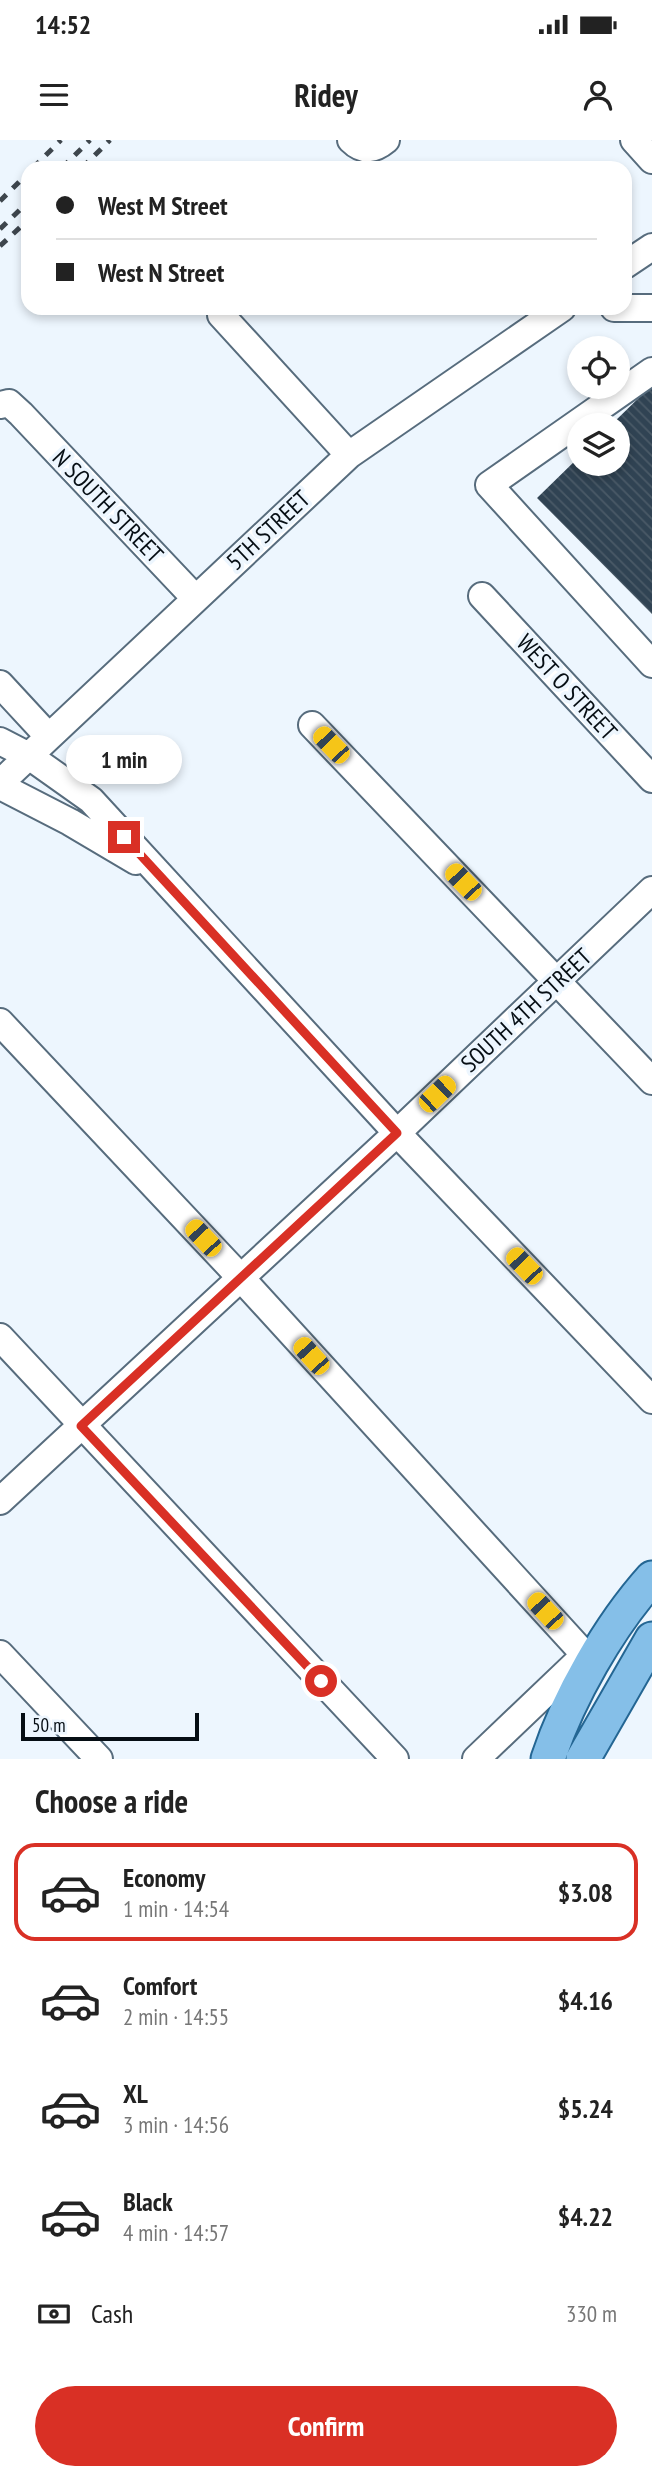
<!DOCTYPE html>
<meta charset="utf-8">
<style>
body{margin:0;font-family:"PT Sans Narrow",sans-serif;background:#f6f6f6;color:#222;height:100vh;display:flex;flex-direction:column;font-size:26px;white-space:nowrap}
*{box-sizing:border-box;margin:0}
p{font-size:23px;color:#767676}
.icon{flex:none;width:38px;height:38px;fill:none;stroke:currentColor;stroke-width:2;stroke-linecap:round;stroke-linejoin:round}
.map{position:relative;height:1619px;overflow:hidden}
.details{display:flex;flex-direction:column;background:#fff;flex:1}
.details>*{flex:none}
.top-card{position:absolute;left:21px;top:21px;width:611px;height:154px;border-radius:21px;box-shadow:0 4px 10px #0003;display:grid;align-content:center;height:154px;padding:0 35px;background:#fff}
.tools{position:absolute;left:567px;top:196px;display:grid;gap:14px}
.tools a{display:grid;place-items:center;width:63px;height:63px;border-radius:50%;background:#fff;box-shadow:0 4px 10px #0003;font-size:35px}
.scale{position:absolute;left:21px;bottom:18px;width:178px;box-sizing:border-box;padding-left:7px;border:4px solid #060e14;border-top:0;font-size:19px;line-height:24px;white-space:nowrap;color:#060e14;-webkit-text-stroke:5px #edf6fe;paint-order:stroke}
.end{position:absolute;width:32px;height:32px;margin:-16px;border:9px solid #d93025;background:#fff;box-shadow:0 0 0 4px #fff}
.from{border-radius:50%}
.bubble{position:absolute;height:49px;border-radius:24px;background:#fff;box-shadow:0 4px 10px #0003;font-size:23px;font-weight:700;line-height:49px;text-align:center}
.car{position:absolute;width:21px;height:42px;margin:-21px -10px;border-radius:9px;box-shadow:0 0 5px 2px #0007;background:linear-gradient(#f5c518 24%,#345 0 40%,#f5c518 0 76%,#345 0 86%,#f5c518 0)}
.top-card b{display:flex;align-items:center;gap:24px;height:66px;font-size:26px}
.top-card b+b{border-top:2px solid #e0e0e0}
.top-card i{width:18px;height:18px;background:#222}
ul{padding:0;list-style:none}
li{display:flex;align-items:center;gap:21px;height:98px;margin:0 14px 10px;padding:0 21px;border:4px solid transparent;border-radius:21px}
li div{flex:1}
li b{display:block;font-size:26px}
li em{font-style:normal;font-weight:700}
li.selected{border-color:#d93025}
li>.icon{width:63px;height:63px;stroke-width:1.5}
h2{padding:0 35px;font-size:32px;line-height:84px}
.pay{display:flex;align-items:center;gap:18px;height:77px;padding:0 35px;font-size:26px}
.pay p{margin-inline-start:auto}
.cta{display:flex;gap:14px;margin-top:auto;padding:14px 35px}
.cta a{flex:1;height:80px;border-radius:42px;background:#d93025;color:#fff;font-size:28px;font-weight:700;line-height:80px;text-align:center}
.status{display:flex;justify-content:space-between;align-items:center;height:49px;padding:0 35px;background:#fff;direction:ltr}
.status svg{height:19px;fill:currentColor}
header{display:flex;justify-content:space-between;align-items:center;height:91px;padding:0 35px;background:#fff;font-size:32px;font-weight:700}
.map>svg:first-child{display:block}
.building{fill:url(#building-back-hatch)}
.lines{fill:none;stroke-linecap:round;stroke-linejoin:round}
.minor-casing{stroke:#576c7d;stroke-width:30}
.major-casing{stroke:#246693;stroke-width:37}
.minor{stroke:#fff;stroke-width:26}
.major{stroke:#85bfe8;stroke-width:33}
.rail{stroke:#3e464d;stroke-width:5;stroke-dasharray:9 9;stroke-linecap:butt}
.route{stroke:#d93025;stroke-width:9}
.labels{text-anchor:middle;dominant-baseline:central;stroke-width:7;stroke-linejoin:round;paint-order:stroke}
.street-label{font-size:24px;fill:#060e14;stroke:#edf6fe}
</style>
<div class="status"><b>14:52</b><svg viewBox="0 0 49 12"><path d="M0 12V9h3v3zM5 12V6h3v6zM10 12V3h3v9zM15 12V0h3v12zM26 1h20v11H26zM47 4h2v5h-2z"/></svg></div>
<header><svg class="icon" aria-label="menu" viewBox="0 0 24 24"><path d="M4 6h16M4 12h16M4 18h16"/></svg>Ridey<svg class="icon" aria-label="person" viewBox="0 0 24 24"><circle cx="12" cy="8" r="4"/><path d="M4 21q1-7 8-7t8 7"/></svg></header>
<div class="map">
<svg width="652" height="1619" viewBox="0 0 652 1619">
<defs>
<pattern id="building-back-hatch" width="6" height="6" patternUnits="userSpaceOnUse" patternTransform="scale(1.75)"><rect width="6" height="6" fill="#304353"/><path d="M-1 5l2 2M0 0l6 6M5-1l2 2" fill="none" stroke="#4a5a67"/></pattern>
</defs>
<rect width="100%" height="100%" fill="#edf6fe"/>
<path class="building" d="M 652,245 L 652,474 L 537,358 L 579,317 L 579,324 L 618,324 L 618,285 L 611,285 Z"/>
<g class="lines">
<defs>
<path id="minor" d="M 351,0 C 363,12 374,10 386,0
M 634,0 L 652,20
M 625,125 L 652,107
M 614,168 L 652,168
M 221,175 L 349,315
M 652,231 L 489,345 L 652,524
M 0,265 L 9,263 L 21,274 L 195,458
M 482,456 L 652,639
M 0,544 L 49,597
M 312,585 L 652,941
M 0,601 L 29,616 L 91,660 L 397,993 L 652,1260
M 0,643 L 349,315 L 562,168
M 0,646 L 70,682 L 136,721
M 0,882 L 240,1137 L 585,1515
M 0,1197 L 395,1619
M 0,1361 L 397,993 L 652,750
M 0,1514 L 99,1619
M 476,1619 L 585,1515 L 597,1512"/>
<path id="major" d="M 548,1619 C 568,1558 609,1486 652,1438
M 583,1619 L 652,1499"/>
</defs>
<use href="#minor" class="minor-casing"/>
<use href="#major" class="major-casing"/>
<use href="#minor" class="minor"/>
<use href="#major" class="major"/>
<path class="rail" d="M 33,28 L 61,0
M 62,28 L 90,0
M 82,28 L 110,0
M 0,61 L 28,33
M 0,89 L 28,62
M 0,106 L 28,80"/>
</g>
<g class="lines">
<path class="route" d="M 124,697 L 397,993 L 81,1286 L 321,1541"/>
</g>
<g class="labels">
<g class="street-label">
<text transform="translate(108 366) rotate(46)">N SOUTH STREET</text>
<text transform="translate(268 390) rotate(-43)">5TH STREET</text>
<text transform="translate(567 547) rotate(47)">WEST O STREET</text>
<text transform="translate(526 870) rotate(-43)">SOUTH 4TH STREET</text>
</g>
</g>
</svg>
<div class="tools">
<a><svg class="icon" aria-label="locate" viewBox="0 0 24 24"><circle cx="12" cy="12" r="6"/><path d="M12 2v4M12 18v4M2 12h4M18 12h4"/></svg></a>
<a><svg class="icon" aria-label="layers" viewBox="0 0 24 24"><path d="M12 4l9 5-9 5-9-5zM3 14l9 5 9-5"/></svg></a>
</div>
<div class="scale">50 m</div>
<i class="end from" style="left:321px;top:1541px"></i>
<i class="end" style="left:124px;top:697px"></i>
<div class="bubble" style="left:66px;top:595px;width:116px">1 min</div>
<i class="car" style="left:331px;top:605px;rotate:316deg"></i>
<i class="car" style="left:463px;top:742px;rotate:316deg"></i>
<i class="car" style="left:437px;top:954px;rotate:46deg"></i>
<i class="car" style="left:203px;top:1098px;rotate:317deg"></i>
<i class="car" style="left:524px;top:1126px;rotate:316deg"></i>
<i class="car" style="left:311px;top:1216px;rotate:318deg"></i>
<i class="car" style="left:545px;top:1471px;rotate:317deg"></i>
<div class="top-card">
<b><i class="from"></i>West M Street</b>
<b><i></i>West N Street</b>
</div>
</div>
<section class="details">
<h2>Choose a ride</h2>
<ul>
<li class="selected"><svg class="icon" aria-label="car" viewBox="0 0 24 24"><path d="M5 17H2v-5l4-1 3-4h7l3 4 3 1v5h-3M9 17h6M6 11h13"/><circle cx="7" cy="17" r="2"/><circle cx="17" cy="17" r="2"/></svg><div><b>Economy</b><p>1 min · 14:54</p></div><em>$3.08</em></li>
<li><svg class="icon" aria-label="car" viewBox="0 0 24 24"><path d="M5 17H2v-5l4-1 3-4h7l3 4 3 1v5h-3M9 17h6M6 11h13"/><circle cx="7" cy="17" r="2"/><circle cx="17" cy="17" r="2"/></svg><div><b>Comfort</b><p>2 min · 14:55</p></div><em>$4.16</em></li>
<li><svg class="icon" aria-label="car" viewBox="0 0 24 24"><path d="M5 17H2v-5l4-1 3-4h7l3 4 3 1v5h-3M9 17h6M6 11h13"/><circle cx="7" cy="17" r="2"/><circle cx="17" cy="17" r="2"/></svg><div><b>XL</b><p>3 min · 14:56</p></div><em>$5.24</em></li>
<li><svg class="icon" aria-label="car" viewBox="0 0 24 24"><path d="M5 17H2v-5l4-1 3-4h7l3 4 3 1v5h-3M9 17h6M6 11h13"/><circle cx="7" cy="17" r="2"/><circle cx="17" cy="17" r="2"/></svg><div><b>Black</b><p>4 min · 14:57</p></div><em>$4.22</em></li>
</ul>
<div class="pay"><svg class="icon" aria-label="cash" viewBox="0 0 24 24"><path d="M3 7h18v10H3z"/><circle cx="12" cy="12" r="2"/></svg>Cash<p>330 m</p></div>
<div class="cta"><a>Confirm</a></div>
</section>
